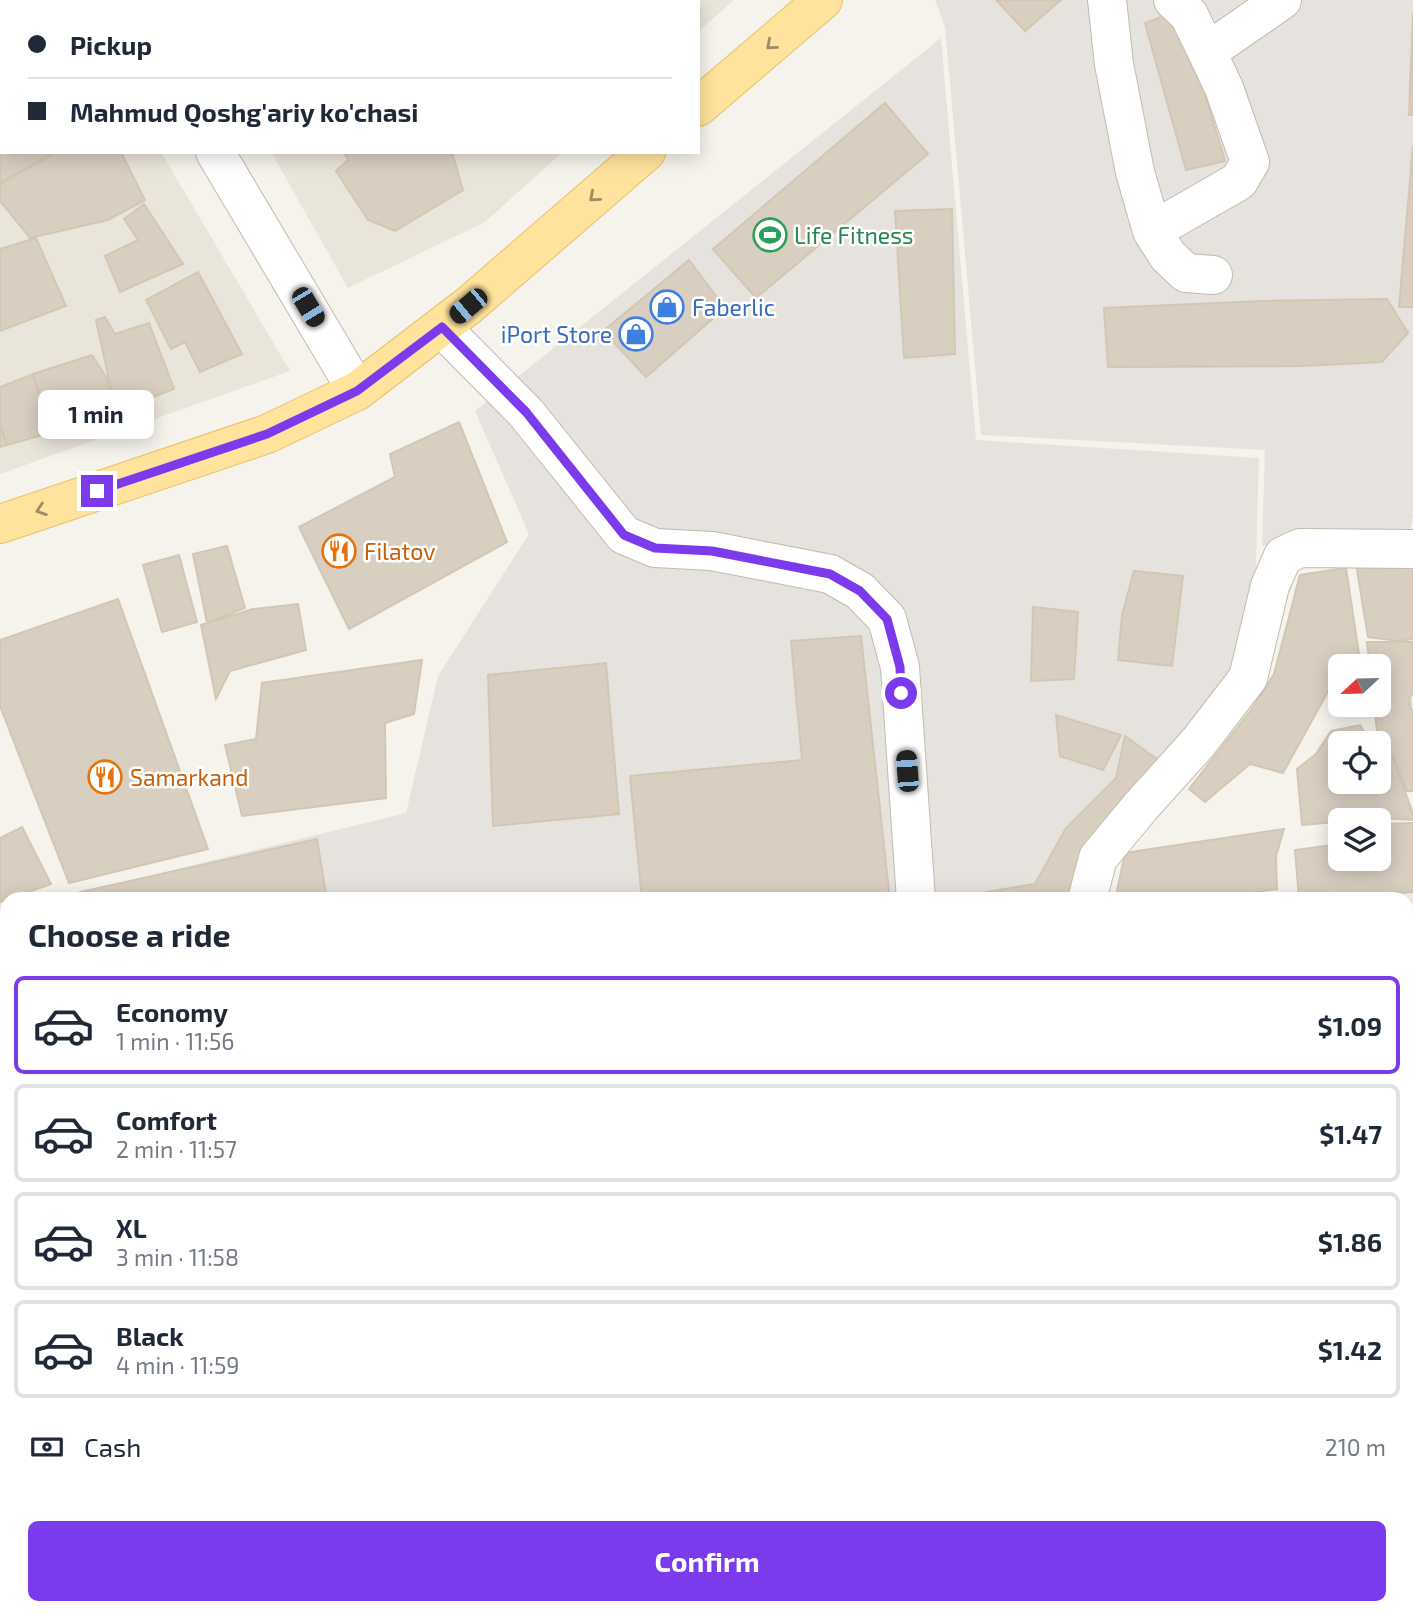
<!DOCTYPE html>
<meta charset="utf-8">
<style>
body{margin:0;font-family:"Exo 2",sans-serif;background:#f6f6f7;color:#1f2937;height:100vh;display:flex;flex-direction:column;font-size:26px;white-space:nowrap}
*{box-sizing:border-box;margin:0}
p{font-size:23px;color:#747a83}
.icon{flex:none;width:38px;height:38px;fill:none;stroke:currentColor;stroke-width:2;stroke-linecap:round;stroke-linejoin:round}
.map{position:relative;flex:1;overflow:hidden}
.details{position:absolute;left:0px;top:892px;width:1414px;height:723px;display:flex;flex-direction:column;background:#fff;border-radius:21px 21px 0 0;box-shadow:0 4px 18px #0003}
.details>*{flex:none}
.top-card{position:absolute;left:0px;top:0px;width:700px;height:154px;box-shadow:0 4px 18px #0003;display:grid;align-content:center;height:154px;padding:0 28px;background:#fff}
.needle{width:46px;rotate:248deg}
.tools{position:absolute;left:1328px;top:654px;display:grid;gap:14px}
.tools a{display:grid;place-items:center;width:63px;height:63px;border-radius:10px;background:#fff;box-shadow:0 4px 18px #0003;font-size:35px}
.end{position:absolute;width:32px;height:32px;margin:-16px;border:9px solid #7c3aed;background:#fff;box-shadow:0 0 0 4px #fff}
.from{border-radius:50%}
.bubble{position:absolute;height:49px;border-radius:10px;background:#fff;box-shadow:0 4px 18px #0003;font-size:23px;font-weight:700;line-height:49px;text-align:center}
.car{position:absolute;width:21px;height:42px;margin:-21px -10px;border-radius:9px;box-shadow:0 0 5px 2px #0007;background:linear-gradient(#222 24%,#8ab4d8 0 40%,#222 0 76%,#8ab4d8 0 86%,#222 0)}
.top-card b{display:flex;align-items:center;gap:24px;height:66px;font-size:26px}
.top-card b+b{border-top:2px solid #e0e1e3}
.top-card i{width:18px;height:18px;background:#1f2937}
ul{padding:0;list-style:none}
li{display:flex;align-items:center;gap:21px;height:98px;margin:0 14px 10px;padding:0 14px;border:4px solid #e0e1e3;border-radius:10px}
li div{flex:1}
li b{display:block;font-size:26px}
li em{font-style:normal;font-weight:700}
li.selected{border-color:#7c3aed}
li>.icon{width:63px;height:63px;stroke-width:1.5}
h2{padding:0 28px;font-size:32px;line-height:84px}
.pay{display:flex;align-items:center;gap:18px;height:77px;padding:0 28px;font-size:26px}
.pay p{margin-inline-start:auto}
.button{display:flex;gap:14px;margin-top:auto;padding:14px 28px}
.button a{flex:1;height:80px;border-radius:10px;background:#7c3aed;color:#fff;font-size:28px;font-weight:700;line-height:80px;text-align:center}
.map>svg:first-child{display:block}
.residential{fill:#eae5da}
.industrial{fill:#e6e2dd}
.building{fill:#d8cfc1;stroke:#d3c7b4;stroke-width:2}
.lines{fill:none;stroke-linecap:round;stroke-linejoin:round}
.minor-casing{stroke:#c2bbae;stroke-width:40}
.major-casing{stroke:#e6c16a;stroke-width:40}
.minor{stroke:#fff;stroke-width:38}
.major{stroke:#ffe39c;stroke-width:38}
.oneway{stroke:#9c8c66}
.route{stroke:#7c3aed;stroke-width:9}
.labels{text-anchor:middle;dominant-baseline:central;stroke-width:5;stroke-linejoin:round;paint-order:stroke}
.leisure-label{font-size:23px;fill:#27864d;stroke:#fff;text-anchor:start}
.shop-label{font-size:23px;fill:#366cbe;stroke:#fff;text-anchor:start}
.food-label{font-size:23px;fill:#c56008;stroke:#fff;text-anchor:start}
</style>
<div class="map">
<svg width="1413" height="1615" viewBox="0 0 1413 1615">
<rect width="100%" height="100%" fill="#f6f3ec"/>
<path class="residential" d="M 0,0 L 72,2 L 2,2 L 2,152 L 161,152 L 290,371 L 0,474 Z
M 184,0 L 734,0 L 698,32 L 698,2 Z
M 271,152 L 563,152 L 485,222 L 348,288 Z"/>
<path class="industrial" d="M 935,0 L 1413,0 L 1413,517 L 1410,530 L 1262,546 L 1265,450 L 981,435 L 945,27 Z
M 941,38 L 976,440 L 1259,458 L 1254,626 L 1179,763 L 1091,899 L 50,900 L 406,813 L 438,676 L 529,534 L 475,411 Z
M 72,1608 L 1205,1608 L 1206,1615 L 71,1615 Z"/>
<path class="building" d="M 255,0 L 459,0 L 461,2 L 256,2 Z
M 473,0 L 533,0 L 531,2 Z
M 565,0 L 659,0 L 563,2 Z
M 996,0 L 1061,0 L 1025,31 Z
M 1179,10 L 1225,161 L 1186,170 L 1145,23 Z
M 1413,13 L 1413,115 L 1409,115 Z
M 2,69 L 2,152 L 54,152 L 0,183 Z
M 885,103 L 928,154 L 756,298 L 713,249 Z
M 1413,146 L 1413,307 L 1399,307 Z
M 57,152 L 121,152 L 145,200 L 108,220 L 30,238 L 0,201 L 0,184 Z
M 344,152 L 452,152 L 463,190 L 395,231 L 368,220 L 336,171 L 348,160 Z
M 144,204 L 183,264 L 120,292 L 105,256 L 138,240 L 124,219 Z
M 952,209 L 955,354 L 904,358 L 895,211 Z
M 36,238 L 66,306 L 0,331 L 0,249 Z
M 689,260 L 725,308 L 646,377 L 603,331 Z
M 198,272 L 242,354 L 200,372 L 185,342 L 171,349 L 146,300 Z
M 1387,299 L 1408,333 L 1382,362 L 1302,366 L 1108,367 L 1104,308 L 1262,301 Z
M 105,317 L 115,334 L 149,323 L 174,389 L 116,412 L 96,320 Z
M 92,355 L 109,381 L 111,414 L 52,432 L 33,374 Z
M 33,374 L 49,433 L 7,445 L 0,425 L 0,387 Z
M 459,422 L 507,542 L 349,629 L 299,527 L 395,477 L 390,454 Z
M 0,425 L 7,445 L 0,447 Z
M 227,546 L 245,608 L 207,623 L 193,554 Z
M 179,555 L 197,622 L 162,632 L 143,565 Z
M 1413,555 L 1413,639 L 1399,641 L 1368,637 L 1355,558 Z
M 1346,568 L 1361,667 L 1340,667 L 1340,677 L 1336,677 L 1283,773 L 1250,764 L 1205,802 L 1189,789 L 1251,710 L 1274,674 L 1300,575 Z
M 1134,571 L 1183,576 L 1172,666 L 1118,660 L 1122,615 Z
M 118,599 L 208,849 L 69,883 L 0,706 L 0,640 Z
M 298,604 L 306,650 L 230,671 L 216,699 L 201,625 L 253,609 Z
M 1033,607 L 1078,612 L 1074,679 L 1031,681 Z
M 861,636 L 890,900 L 642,900 L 630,776 L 802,760 L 791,641 Z
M 1367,642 L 1413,642 L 1413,695 L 1410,696 L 1411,710 L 1413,710 L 1413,791 L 1407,791 L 1390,750 L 1379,748 L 1374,705 L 1379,705 L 1379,667 L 1370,667 Z
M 422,660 L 414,714 L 385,723 L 386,798 L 242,816 L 225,745 L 256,739 L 262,683 Z
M 606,663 L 619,814 L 493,826 L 488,675 Z
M 1056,715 L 1121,735 L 1103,770 L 1060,756 Z
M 1360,725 L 1372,744 L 1340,744 L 1340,782 L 1379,782 L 1379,750 L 1390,750 L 1413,814 L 1413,820 L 1383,818 L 1302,825 L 1297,769 L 1316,754 L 1331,731 Z
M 1125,736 L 1168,767 L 1081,900 L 974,900 L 974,894 L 1035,884 L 1066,828 L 1116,778 Z
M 1413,823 L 1413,892 L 1299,899 L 1295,850 L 1340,844 L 1340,859 L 1379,859 L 1379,835 L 1384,824 Z
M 22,827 L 51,884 L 0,902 L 0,838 Z
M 1284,829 L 1276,856 L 1277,889 L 1238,894 L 1239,900 L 1115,900 L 1125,853 Z
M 317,839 L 327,900 L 77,900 L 76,893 Z
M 1389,895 L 1389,900 L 1343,900 Z
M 7,910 L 7,968 L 0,970 L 0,912 Z
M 1407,1025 L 1413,1025 L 1413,1048 L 1407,1048 Z
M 1407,1075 L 1413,1075 L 1413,1129 L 1407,1130 Z
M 7,1108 L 7,1138 L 1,1137 Z
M 1407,1165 L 1413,1196 L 1413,1207 L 1407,1206 Z
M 1413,1299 L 1413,1424 L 1407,1421 L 1407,1300 Z
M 1407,1437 L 1413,1440 L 1413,1471 L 1407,1477 Z
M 340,1608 L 591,1608 L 590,1615 L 511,1615 Z
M 1248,1608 L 1306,1608 L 1297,1615 L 1253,1615 Z"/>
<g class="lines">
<defs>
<path id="minor" d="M 124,0 L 125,2
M 1107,0 L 1114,64 L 1135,172 L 1152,231 L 1168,256 L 1186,273 L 1213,275
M 12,2 L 17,0
M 1207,52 L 1282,0
M 215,152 L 357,391
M 1152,231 L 1239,181 L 1250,162 L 1224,88 L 1207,52 L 1189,15 L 1173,0
M 441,327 L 526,413 L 624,535 L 655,548 L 712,551 L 830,574 L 860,591 L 887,619 L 900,667 L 916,900
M 1087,900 L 1098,858 L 1142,805 L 1198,743 L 1248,678 L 1270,586 L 1283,556 L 1300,548 L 1413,549
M 1219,1608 L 1225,1615
M 1391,1615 L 1398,1608"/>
<path id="major" d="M 698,107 L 823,0
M 0,524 L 267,434 L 357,391 L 468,306 L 646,152"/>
</defs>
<use href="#minor" class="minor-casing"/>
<use href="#major" class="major-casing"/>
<use href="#minor" class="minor"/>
<use href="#major" class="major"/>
</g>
<defs><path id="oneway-chevron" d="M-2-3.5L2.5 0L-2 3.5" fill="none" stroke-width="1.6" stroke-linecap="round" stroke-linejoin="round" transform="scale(1.75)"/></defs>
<g class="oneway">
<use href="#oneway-chevron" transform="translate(771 45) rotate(139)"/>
<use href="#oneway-chevron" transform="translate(594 197) rotate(139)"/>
<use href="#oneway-chevron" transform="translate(41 510) rotate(161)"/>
</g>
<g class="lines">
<path class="route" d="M 97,491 L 267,434 L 357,391 L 442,327 L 526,412 L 624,535 L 655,548 L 712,551 L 830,574 L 860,591 L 887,619 L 900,667 L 901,693"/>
</g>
<defs>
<symbol id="stadium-ring" viewBox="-11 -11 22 22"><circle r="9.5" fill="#fff" stroke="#2e9e5b" stroke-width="1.5"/><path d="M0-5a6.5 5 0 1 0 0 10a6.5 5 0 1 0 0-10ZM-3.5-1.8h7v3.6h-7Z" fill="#2e9e5b"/></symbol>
<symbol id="shop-ring" viewBox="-11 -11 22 22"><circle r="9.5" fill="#fff" stroke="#3f7fe0" stroke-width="1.5"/><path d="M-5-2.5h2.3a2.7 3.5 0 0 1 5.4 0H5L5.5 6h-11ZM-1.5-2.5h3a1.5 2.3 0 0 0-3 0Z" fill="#3f7fe0"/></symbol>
<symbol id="restaurant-ring" viewBox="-11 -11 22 22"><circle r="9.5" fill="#fff" stroke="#e8710a" stroke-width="1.5"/><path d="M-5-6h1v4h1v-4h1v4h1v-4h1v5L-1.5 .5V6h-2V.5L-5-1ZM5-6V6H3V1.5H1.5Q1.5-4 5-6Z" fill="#e8710a"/></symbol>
</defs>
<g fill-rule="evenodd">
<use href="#stadium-ring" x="751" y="216" width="38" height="38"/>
<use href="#shop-ring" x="648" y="288" width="38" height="38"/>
<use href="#shop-ring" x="617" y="315" width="38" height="38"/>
<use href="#restaurant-ring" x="320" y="532" width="38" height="38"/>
<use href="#restaurant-ring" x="86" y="758" width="38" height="38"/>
</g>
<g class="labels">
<g class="leisure-label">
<text x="794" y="235">Life Fitness</text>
</g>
<g class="shop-label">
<text x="692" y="307">Faberlic</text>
<text x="612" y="334" text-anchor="end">iPort Store</text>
</g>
<g class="food-label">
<text x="364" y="551">Filatov</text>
<text x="130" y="777">Samarkand</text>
</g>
</g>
</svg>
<div class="tools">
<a><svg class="needle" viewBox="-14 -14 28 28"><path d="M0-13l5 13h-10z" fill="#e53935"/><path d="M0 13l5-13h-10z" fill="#747a83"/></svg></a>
<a><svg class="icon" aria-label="locate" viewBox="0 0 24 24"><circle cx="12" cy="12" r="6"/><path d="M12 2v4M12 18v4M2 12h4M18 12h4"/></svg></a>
<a><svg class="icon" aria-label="layers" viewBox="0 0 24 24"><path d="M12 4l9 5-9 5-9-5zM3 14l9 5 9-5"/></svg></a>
</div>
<i class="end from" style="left:901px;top:693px"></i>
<i class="end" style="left:97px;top:491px"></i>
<div class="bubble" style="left:38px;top:390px;width:116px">1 min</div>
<i class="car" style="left:468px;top:306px;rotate:230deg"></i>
<i class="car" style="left:308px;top:307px;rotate:149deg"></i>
<i class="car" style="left:907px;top:771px;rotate:356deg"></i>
<div class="top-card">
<b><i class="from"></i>Pickup</b>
<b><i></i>Mahmud Qoshg'ariy ko'chasi</b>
</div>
<section class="details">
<h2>Choose a ride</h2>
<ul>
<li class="selected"><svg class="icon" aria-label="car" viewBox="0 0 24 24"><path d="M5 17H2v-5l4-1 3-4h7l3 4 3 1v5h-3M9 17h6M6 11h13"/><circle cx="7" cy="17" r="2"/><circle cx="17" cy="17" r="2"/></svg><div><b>Economy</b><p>1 min · 11:56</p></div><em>$1.09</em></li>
<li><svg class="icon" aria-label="car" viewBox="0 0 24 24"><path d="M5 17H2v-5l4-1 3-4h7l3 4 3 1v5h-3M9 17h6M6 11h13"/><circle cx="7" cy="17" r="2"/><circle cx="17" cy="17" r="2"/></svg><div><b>Comfort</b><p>2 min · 11:57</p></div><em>$1.47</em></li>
<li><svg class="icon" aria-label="car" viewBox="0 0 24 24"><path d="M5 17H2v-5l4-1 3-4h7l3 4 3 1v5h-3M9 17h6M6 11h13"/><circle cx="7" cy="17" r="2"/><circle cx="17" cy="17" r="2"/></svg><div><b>XL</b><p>3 min · 11:58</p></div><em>$1.86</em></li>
<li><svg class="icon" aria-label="car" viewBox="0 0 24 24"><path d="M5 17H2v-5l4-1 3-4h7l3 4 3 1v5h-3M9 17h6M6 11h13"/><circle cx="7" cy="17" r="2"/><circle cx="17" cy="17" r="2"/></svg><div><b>Black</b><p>4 min · 11:59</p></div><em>$1.42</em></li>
</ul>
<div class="pay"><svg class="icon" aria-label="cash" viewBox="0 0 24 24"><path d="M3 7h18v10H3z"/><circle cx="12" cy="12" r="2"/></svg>Cash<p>210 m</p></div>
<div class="button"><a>Confirm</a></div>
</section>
</div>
